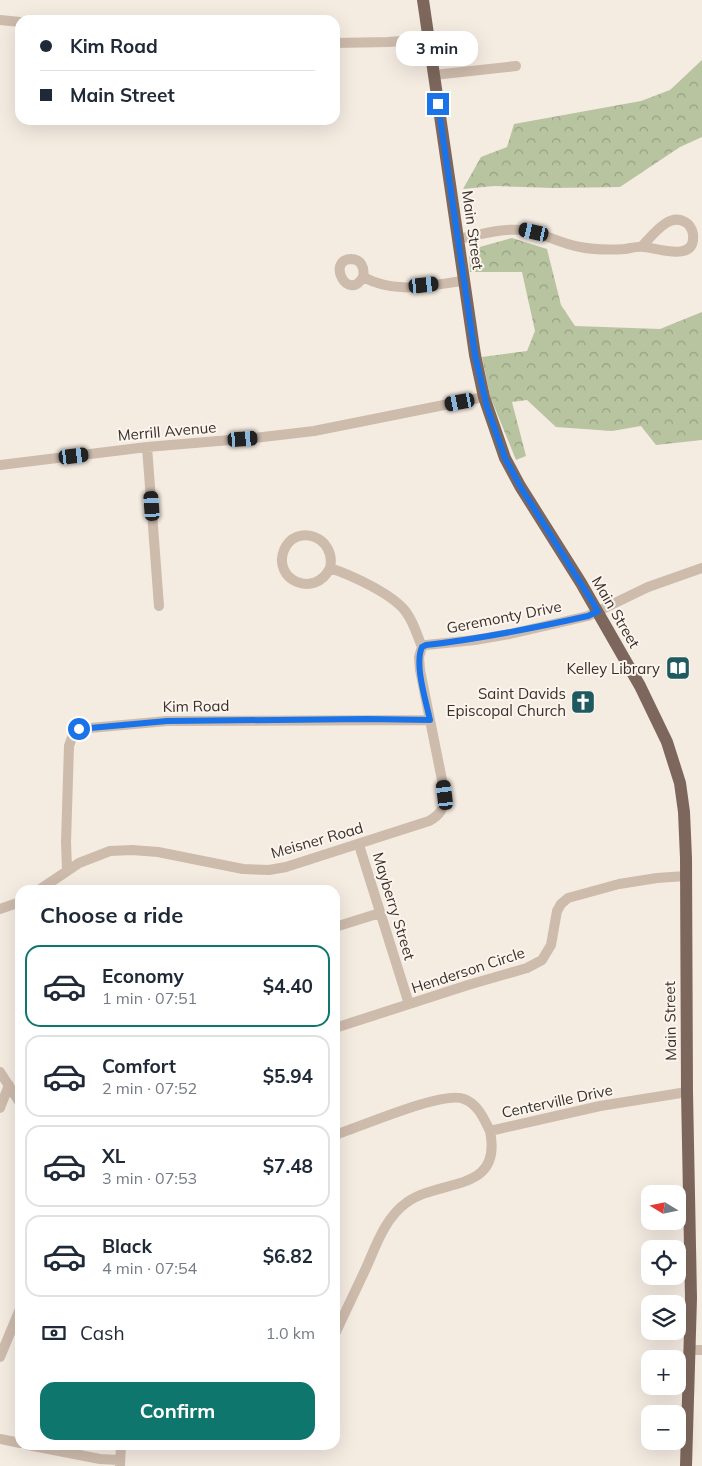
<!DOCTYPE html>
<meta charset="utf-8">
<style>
body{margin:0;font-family:Mulish,sans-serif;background:#f6f6f7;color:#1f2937;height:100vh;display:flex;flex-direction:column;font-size:19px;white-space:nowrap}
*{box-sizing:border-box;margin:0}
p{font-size:16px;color:#747a83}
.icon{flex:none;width:28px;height:28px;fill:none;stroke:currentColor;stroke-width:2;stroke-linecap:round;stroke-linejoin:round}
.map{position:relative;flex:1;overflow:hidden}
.sheet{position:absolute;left:15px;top:885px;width:325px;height:565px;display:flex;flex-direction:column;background:#fff;border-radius:15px;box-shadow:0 5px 20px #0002}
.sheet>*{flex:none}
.hud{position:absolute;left:15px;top:15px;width:325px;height:110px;border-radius:15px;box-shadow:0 5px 20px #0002;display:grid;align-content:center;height:110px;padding:0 25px;background:#fff}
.needle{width:32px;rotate:280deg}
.fabs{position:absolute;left:641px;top:1185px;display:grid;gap:10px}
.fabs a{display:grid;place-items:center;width:45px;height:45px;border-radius:10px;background:#fff;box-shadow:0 5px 20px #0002;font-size:25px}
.end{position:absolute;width:22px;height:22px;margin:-11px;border:6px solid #1a73e8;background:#fff;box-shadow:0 0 0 2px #fff}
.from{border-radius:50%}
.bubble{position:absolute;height:35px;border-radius:15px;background:#fff;box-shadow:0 5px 20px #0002;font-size:16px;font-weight:700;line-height:35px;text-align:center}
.car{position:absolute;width:15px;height:30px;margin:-15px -8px;border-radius:6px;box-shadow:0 0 4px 1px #0007;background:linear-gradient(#222 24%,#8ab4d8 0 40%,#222 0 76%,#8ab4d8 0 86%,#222 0)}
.hud b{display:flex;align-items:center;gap:18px;height:48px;font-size:19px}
.hud b+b{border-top:1px solid #e0e1e3}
.hud i{width:12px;height:12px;background:#1f2937}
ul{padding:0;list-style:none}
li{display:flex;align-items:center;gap:15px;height:82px;margin:0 10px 8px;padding:0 15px;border:2px solid #e0e1e3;border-radius:15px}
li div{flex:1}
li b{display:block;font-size:19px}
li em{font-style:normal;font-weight:700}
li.selected{border-color:#0f766e}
li>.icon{width:45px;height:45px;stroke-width:1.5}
h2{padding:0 25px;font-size:22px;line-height:60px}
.pay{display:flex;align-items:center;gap:12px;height:55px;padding:0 25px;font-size:19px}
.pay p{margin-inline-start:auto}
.cta{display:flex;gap:10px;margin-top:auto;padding:10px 25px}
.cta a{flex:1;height:58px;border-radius:15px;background:#0f766e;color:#fff;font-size:20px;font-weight:700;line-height:58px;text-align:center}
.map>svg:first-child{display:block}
.forest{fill:url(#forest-crowns)}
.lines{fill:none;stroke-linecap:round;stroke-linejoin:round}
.minor{stroke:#cdbbac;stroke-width:10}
.major{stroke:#7d675c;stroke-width:12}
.route{stroke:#1a73e8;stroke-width:6}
.labels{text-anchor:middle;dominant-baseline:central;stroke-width:4;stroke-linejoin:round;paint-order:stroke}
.street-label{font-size:15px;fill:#3b302b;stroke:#fbf5ee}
.poi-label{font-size:15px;fill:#3b302b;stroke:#fbf5ee;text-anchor:end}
</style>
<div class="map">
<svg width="702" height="1466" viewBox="0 0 702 1466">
<defs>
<pattern id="forest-crowns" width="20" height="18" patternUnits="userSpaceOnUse" patternTransform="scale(1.25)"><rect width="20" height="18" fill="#b8c4a0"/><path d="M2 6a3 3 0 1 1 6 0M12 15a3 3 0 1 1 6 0" fill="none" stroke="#97a083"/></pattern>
</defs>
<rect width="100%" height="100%" fill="#f4ebe1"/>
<path class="forest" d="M 702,60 L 702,137 L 680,147 L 620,187 L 553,188 L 494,186 L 463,189 L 481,157 L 507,147 L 514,124 L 641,101 L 670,90 Z
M 512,238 L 547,249 L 561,305 L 575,326 L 660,329 L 702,312 L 702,440 L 656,445 L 641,426 L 612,431 L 556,427 L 527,400 L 512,402 L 526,456 L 516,460 L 490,396 L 482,357 L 527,351 L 535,331 L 522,272 L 470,272 L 469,250 Z"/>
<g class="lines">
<path class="minor" d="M 0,20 L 20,22
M 335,43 L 388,42 L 429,39
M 434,75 L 516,66
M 458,239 C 479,235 500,228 522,230 C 542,232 560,244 580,247 C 595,250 610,250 625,249 C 631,248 638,246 644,247 C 658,248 696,263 693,234 C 692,229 689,224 685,222 C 669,212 652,236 642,246
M 363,277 C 348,303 326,260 351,259 C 361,259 365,268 363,277 C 398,295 427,285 464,281
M 147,447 L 159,606
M 0,465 L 147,447 L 254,438 L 314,431 L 484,397
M 330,568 C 337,537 296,522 284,550 C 272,580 315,599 330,568 C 351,575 393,594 406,612 C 414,623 417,635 422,647
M 422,647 L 426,645 L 475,640 L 510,634 L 588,616 L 648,587 L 702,568
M 359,845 L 409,1004
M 67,870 L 66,842 L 69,746 L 74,732 L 79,729 L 167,721 L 430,720
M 39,890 L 79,863 L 110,851 L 132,850 L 158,852 L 243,869 L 269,870 L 286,867 L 429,821 C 440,815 444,809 445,795 L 420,670 L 419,657 L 422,647
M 0,909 L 20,902
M 335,927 L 380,913
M 335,1028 L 468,985 L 527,968 L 542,960 L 551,945 L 557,911 L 561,904 L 568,898 L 619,884 L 657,878 L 686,876
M 0,1072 L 20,1103
M 0,1108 L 9,1085
M 335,1135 C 360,1127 444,1090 464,1099 C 478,1104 484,1119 490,1131 L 600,1106 L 687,1092
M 335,1334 C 345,1312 356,1290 366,1268 C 376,1246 385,1218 406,1203 C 439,1178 503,1194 490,1131
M 690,1350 L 702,1350
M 0,1357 L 20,1309
M 0,1439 L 20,1443
M 28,1445 L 100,1459 L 120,1460
M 120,1466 L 121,1445"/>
<path class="major" d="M 423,0 L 475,355 L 484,397 L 505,458 L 520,486 L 581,583 L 640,686 L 667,742 L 680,783 L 684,812 L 686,858 L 687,1092 L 691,1298 L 686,1466"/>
</g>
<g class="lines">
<path class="route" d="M 79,729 L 167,721 L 367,719 L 430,720 C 426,701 414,664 422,647 L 426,645 C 481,639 534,628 588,616 L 598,611 L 520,486 L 505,458 L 487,407 L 475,355 L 438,104"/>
</g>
<defs>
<symbol id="library-square" viewBox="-11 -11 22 22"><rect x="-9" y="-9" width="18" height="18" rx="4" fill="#1f5a5e" stroke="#fbf5ee"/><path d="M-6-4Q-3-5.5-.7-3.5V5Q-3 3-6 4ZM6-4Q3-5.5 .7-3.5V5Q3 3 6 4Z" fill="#fff"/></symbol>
<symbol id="church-square" viewBox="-11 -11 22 22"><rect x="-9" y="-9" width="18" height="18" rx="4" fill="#1f5a5e" stroke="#fbf5ee"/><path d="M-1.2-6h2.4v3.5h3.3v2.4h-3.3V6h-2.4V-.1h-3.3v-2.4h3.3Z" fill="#fff"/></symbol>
</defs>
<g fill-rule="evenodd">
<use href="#library-square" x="664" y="654" width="28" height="28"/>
<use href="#church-square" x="569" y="688" width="28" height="28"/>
</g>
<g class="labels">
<g class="street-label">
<text transform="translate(473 230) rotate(82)">Main Street</text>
<text transform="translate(167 431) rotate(-5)">Merrill Avenue</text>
<text transform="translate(616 612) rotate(60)">Main Street</text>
<text transform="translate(504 617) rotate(-11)">Geremonty Drive</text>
<text transform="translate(196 706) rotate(-1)">Kim Road</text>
<text transform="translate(317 840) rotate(-16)">Meisner Road</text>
<text transform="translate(394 906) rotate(73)">Mayberry Street</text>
<text transform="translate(468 970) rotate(-18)">Henderson Circle</text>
<text transform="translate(670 1021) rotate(-91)">Main Street</text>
<text transform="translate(557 1101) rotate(-12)">Centerville Drive</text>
</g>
<g class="poi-label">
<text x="660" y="668">Kelley Library</text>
<text x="566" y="693">Saint Davids<tspan x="566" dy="17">Episcopal Church</tspan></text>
</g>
</g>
</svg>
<div class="fabs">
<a><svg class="needle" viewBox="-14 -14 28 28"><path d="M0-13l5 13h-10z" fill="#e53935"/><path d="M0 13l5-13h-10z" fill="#747a83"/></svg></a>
<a><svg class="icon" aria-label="locate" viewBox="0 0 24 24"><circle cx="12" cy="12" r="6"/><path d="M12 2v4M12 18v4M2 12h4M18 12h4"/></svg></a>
<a><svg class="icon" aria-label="layers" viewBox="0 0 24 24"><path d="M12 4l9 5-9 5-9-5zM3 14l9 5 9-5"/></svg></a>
<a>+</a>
<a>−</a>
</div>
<i class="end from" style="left:79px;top:729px"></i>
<i class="end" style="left:438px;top:104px"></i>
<div class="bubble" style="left:396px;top:31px;width:82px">3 min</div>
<i class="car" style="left:534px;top:232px;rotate:283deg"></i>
<i class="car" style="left:424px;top:285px;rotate:84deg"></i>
<i class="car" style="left:460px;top:402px;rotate:259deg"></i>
<i class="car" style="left:243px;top:439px;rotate:86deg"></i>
<i class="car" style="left:74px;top:456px;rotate:83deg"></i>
<i class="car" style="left:152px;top:506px;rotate:356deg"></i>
<i class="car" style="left:445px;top:795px;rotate:353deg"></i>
<div class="hud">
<b><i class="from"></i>Kim Road</b>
<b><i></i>Main Street</b>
</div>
<section class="sheet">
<h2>Choose a ride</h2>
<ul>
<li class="selected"><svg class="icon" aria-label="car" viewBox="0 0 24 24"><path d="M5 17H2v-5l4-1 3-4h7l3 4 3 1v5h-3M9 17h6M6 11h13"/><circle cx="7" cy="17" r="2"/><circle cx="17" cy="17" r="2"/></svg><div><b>Economy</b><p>1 min · 07:51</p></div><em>$4.40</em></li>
<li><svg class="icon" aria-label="car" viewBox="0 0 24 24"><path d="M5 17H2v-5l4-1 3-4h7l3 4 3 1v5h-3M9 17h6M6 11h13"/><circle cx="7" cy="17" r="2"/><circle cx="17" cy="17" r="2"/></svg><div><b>Comfort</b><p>2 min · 07:52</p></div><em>$5.94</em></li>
<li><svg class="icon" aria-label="car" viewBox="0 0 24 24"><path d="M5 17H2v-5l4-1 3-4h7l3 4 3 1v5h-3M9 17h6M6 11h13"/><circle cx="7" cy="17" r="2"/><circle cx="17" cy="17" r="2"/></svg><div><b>XL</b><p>3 min · 07:53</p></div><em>$7.48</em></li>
<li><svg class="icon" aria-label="car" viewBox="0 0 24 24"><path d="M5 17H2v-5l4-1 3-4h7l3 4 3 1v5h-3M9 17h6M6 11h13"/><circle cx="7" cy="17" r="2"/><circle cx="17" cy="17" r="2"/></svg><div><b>Black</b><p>4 min · 07:54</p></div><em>$6.82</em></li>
</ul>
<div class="pay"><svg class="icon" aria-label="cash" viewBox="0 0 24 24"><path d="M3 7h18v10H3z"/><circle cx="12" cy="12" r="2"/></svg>Cash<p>1.0 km</p></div>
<div class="cta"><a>Confirm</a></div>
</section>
</div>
